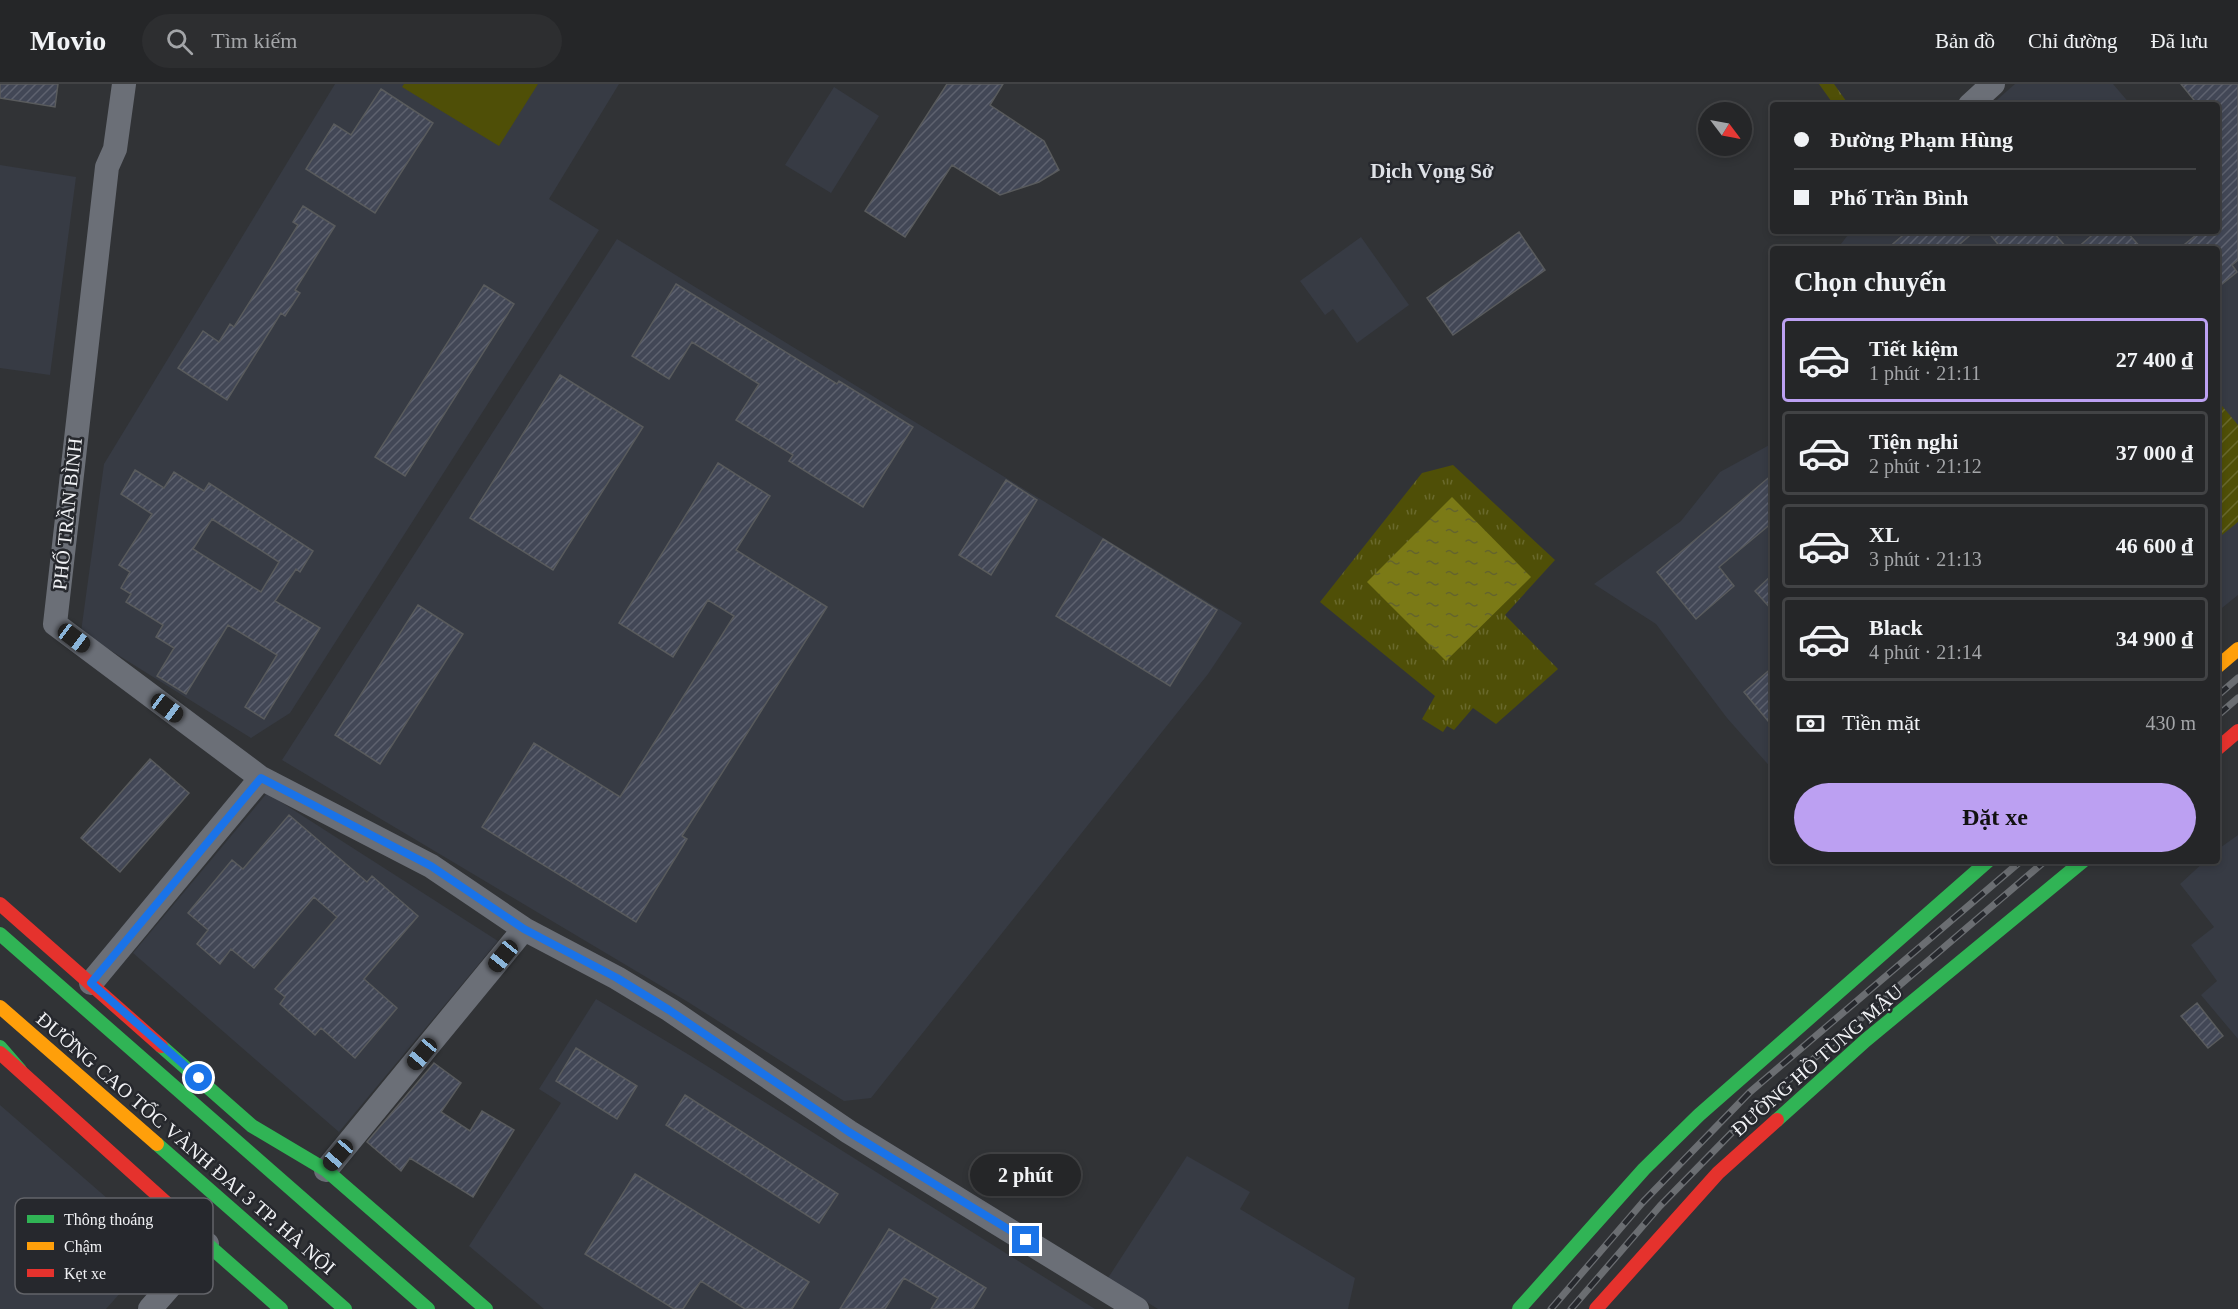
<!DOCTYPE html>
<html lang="vi">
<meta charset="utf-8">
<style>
body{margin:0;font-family:"Times New Roman",serif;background:#2d2e30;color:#f1f3f6;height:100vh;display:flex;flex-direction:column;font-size:22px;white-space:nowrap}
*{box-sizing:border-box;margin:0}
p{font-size:20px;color:#a3a5a8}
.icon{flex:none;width:33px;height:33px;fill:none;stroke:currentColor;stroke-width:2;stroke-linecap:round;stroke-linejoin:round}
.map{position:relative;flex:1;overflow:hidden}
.details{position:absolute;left:1770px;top:162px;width:450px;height:618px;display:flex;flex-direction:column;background:#252628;border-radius:6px;box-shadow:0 3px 9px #0003,0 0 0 2px #424345}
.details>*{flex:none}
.banner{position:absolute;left:1770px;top:18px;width:450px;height:132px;border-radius:6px;box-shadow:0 3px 9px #0003,0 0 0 2px #424345;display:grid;align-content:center;height:132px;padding:0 24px;background:#252628}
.needle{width:39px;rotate:122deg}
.controls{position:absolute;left:1698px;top:18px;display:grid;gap:12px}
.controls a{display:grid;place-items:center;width:54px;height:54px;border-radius:50%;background:#252628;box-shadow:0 3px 9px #0003,0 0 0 2px #424345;font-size:30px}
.end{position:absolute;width:27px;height:27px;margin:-14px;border:8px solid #1a73e8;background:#fff;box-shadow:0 0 0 3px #fff}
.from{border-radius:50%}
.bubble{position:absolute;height:42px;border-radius:21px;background:#252628;box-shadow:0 3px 9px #0003,0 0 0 2px #424345;font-size:20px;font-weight:700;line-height:42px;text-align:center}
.car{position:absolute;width:18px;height:36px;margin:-18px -9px;border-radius:8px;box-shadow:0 0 4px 2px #0007;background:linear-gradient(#222 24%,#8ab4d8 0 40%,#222 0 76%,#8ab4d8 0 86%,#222 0)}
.banner b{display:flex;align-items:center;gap:21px;height:57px;font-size:22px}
.banner b+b{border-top:2px solid #424345}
.banner i{width:15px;height:15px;background:#f1f3f6}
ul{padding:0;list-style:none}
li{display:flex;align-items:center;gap:18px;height:84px;margin:0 12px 9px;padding:0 12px;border:3px solid #424345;border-radius:6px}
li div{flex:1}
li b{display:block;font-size:22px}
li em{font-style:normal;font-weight:700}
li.active{border-color:#bca0f2}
li>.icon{width:54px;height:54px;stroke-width:1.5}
h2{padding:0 24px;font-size:27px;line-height:72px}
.pay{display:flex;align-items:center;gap:15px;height:66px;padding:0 24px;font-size:22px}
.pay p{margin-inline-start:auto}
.cta{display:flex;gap:12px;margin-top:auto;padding:12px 24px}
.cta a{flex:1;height:69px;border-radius:36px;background:#bca0f2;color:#111;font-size:24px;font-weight:700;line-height:69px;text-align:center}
header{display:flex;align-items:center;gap:36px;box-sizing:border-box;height:84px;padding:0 30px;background:#252628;border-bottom:2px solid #424345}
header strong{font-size:28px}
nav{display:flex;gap:33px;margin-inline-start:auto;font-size:21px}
.search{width:420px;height:54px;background:#2d2e30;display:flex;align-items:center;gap:15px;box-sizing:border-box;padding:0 21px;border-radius:33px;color:#a3a5a8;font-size:22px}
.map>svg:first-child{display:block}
.built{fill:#373b44}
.grass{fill:url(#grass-tufts)}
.garden{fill:url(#garden-furrows)}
.pitch{fill:#4f4f07}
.water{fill:url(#water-ripples)}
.building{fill:url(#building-hatch);stroke:#595b5d;stroke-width:1.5;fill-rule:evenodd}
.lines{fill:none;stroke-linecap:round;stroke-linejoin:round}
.street{stroke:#6b6f77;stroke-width:24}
.fast{stroke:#30b455;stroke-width:14}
.slow{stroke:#ff9f0a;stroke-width:14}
.jam{stroke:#e5322d;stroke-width:14}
.rail-casing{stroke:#6b6e72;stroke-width:7}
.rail{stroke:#26282d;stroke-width:4.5;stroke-dasharray:14;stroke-linecap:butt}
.route{stroke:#1a73e8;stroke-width:8}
.labels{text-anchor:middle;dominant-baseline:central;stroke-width:5;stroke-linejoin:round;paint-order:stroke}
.street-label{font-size:20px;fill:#f0f1f4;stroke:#26282d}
.neighbourhood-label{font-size:21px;font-weight:bold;fill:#dee1e7;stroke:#26282d}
.key{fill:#26282d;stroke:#636469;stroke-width:1.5}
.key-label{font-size:16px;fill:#f0f1f4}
</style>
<header>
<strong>Movio</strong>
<div class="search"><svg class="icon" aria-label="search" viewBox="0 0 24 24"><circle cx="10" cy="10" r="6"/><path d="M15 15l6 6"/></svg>Tìm kiếm</div>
<nav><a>Bản đồ</a><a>Chỉ đường</a><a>Đã lưu</a></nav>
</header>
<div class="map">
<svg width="2238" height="1225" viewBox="0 0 2238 1225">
<defs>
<pattern id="grass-tufts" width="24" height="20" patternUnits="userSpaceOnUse" patternTransform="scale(1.5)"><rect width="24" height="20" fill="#4f4f07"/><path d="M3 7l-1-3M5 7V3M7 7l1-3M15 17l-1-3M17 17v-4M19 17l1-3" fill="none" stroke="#69692c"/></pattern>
<pattern id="garden-furrows" width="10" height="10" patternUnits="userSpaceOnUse" patternTransform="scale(1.5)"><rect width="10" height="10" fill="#4f4f07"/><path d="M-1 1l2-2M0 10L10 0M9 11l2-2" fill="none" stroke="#69692c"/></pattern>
<pattern id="water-ripples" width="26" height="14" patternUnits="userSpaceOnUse" patternTransform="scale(1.5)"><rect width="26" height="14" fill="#7b7a16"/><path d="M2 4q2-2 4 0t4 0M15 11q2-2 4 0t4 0" fill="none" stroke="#64642d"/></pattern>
<pattern id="building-hatch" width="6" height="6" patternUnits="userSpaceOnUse" patternTransform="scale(1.5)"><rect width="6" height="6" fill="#424756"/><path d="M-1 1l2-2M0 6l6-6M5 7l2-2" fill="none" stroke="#5e626f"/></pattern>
</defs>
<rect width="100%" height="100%" fill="#313336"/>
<path class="built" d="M 335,0 L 619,0 L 549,115 L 599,146 L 290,629 L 251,654 L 81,548 L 104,380 Z
M 2015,0 L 2113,0 L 2131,21 L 1991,21 Z
M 834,3 L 879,32 L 831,109 L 785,81 Z
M 0,81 L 76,93 L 50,291 L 0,284 Z
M 2238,112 L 2238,511 L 2217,528 L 2217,165 L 1837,165 L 1851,147 L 2217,147 Z
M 1361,153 L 1409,221 L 1357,259 L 1333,225 L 1325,231 L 1300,197 Z
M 617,155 L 1242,539 L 1208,590 L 871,1014 L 844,1017 L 688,918 L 282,676 Z
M 1773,359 L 1773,686 L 1727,634 L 1656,540 L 1594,500 L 1681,437 L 1720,388 Z
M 267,709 L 498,857 L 339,1048 L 133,869 Z
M 2238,751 L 2238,955 L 2201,911 L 2217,897 L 2191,861 L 2214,843 L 2180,800 L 2205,777 L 2217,777 L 2217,766 Z
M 596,915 L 691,972 L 1095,1225 L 544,1225 L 469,1162 L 561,1019 L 539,1005 Z
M 0,1021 L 162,1162 L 106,1225 L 0,1225 Z
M 1187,1072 L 1250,1108 L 1240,1125 L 1355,1194 L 1348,1225 L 1158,1225 L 1108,1194 Z"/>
<path class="grass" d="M 1819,0 L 1834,0 L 1849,21 L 1834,21 Z
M 1453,381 L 1555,476 L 1505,531 L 1558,585 L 1496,640 L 1473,624 L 1454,646 L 1447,642 L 1443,648 L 1422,635 L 1435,612 L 1320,518 L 1422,389 Z"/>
<path class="garden" d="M 2217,316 L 2238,341 L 2238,438 L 2217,455 Z"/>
<path class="pitch" d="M 404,0 L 538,0 L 499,62 L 402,3 Z"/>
<path class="water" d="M 1452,413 L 1531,493 L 1446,577 L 1367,498 Z"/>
<path class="building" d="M 0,0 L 58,0 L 55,23 L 0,14 Z
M 947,0 L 1003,0 L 990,21 L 1044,57 L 1059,86 L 1039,98 L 1000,111 L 952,81 L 905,153 L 865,127 Z
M 2181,0 L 2238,0 L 2238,176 L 2232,181 L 2237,188 L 2217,204 L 2217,165 L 2179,165 L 2201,147 L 2217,147 L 2217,21 L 2198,21 Z
M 381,5 L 433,39 L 375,129 L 306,85 L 334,40 L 351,51 Z
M 303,122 L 335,142 L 295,206 L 300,209 L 285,232 L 281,229 L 227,316 L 178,284 L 203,247 L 219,258 L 230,240 L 234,243 L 298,141 L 293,138 Z
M 1908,147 L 1975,147 L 1954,165 L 1887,165 Z
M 1987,147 L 2052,147 L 2068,165 L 2002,165 Z
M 2097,147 L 2126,147 L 2142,165 L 2076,165 Z
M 1519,148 L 1545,186 L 1453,251 L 1427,214 Z
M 676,200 L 837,300 L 839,297 L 913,343 L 863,423 L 789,377 L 793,371 L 736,336 L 759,300 L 692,258 L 669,295 L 632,272 Z
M 484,201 L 514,220 L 405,392 L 375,373 Z
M 560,291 L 643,343 L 553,486 L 470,434 Z
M 718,379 L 770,412 L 736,466 L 827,523 L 682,752 L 687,755 L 636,838 L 482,743 L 534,659 L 620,713 L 734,532 L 708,516 L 673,573 L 619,539 Z
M 135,386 L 164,404 L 174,388 L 204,407 L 209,399 L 313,467 L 300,488 L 296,485 L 275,517 L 320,544 L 264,635 L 245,623 L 277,571 L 228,541 L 186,610 L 157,592 L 174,564 L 156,553 L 163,541 L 126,518 L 131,510 L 121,504 L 130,488 L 119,481 L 152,430 L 121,410 ZM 212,435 L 279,478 L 261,508 L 193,465 Z
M 1773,390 L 1773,438 L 1719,483 L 1734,502 L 1696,535 L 1657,488 Z
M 1006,396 L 1037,416 L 991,491 L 959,471 Z
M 1103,455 L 1217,526 L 1170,602 L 1056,532 Z
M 1773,490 L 1773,527 L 1755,507 Z
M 418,521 L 463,550 L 380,680 L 335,651 Z
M 1773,583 L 1773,643 L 1744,608 Z
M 150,675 L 189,709 L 120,788 L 81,754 Z
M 289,731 L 367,798 L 372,792 L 418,832 L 364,895 L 397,924 L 355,974 L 321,944 L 315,951 L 280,920 L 285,913 L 275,905 L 337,833 L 314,813 L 254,884 L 231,865 L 220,880 L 197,860 L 208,846 L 188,829 L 232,776 L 243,785 Z
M 2197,919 L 2223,952 L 2208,964 L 2181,932 Z
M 576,964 L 637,1002 L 617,1035 L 556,997 Z
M 434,979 L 461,999 L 441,1028 L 470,1047 L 482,1027 L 514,1046 L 473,1113 L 410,1074 L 401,1087 L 367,1058 Z
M 685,1011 L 838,1110 L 819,1139 L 666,1041 Z
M 635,1090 L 809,1198 L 792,1225 L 745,1225 L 701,1197 L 683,1225 L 674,1225 L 585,1170 Z
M 889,1145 L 986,1204 L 973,1225 L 931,1225 L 938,1214 L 904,1194 L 885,1225 L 840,1225 Z"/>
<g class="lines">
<path class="street" d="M 124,0 L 115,65 L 107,83 L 55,540 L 261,694 L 431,782 L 524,845 L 617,894 L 670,926 L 849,1048 L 1137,1225
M 1970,21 L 1993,0
M 91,899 L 261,694
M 326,1086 L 524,845
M 150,1225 L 207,1160"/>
<path class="fast" d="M 0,850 L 428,1225
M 161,962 L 252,1042 L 326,1086 L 486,1225
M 0,963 L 20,986
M 1777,1036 L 1866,956 L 2083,777
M 157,1060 L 345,1225
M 183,1134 L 207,1160 L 281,1225
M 1519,1225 L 1644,1085 L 1699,1031 L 1988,777"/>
<path class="slow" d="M 2217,583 L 2238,565
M 0,923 L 157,1060"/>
<path class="jam" d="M 2217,665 L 2238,647
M 0,820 L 161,962
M 0,969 L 183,1134
M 1596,1225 L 1718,1089 L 1777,1036"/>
<defs>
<path id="rail" d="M 2217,612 L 2238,594
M 2217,632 L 2238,614
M 1551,1225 L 1643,1118 L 1750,1008 L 2021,777
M 1571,1225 L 1660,1122 L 1756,1024 L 2045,777"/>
</defs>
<use href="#rail" class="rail-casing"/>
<use href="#rail" class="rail"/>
</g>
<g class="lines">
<path class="route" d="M 199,994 L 91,899 L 261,694 L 431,782 L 524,845 L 617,894 L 669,926 L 849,1048 L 1026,1156"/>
</g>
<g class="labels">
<g class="street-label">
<text transform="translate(67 430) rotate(-84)">PHỐ TRẦN BÌNH</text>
<text transform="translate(1817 976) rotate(-41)">ĐƯỜNG HỒ TÙNG MẬU</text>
<text transform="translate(186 1059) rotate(41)">ĐƯỜNG CAO TỐC VÀNH ĐAI 3 TP. HÀ NỘI</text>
</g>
<g class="neighbourhood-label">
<text x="1432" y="87">Dịch Vọng Sở</text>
</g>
</g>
<rect x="15" y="1114" width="198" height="96" rx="9" class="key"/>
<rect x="27" y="1131" width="27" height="8" fill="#30b455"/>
<rect x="27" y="1158" width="27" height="8" fill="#ff9f0a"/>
<rect x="27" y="1185" width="27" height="8" fill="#e5322d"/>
<g class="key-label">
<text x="64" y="1141">Thông thoáng</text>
<text x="64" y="1168">Chậm</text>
<text x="64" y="1195">Kẹt xe</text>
</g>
</svg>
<div class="controls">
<a><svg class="needle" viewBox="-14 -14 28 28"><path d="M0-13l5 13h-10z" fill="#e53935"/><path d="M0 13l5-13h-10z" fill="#a3a5a8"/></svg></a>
</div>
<i class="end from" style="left:199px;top:994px"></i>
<i class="end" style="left:1026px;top:1156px"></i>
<div class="bubble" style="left:970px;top:1070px;width:111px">2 phút</div>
<i class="car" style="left:74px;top:554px;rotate:127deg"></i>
<i class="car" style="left:167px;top:624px;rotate:127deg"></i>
<i class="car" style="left:503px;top:872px;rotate:219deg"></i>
<i class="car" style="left:422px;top:970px;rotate:220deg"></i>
<i class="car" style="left:338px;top:1071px;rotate:221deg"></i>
<div class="banner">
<b><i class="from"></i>Đường Phạm Hùng</b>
<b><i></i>Phố Trần Bình</b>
</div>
<section class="details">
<h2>Chọn chuyến</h2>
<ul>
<li class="active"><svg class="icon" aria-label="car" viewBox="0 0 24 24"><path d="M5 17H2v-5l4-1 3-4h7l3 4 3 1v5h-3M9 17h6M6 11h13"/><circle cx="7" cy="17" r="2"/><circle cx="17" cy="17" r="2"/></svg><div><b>Tiết kiệm</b><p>1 phút · 21:11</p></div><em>27 400 ₫</em></li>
<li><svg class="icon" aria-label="car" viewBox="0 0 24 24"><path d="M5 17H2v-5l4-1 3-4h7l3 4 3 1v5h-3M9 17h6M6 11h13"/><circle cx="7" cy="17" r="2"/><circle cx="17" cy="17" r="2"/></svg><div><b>Tiện nghi</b><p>2 phút · 21:12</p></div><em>37 000 ₫</em></li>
<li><svg class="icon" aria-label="car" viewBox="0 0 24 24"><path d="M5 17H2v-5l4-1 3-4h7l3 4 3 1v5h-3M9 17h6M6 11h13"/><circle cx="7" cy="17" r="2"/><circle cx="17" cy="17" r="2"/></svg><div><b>XL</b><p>3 phút · 21:13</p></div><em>46 600 ₫</em></li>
<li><svg class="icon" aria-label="car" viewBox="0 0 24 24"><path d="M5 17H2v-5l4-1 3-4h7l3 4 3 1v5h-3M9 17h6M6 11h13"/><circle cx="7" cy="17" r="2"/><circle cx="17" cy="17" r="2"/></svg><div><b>Black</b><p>4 phút · 21:14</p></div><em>34 900 ₫</em></li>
</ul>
<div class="pay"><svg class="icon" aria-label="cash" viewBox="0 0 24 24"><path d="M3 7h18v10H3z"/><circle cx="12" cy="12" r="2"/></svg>Tiền mặt<p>430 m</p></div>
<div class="cta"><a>Đặt xe</a></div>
</section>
</div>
